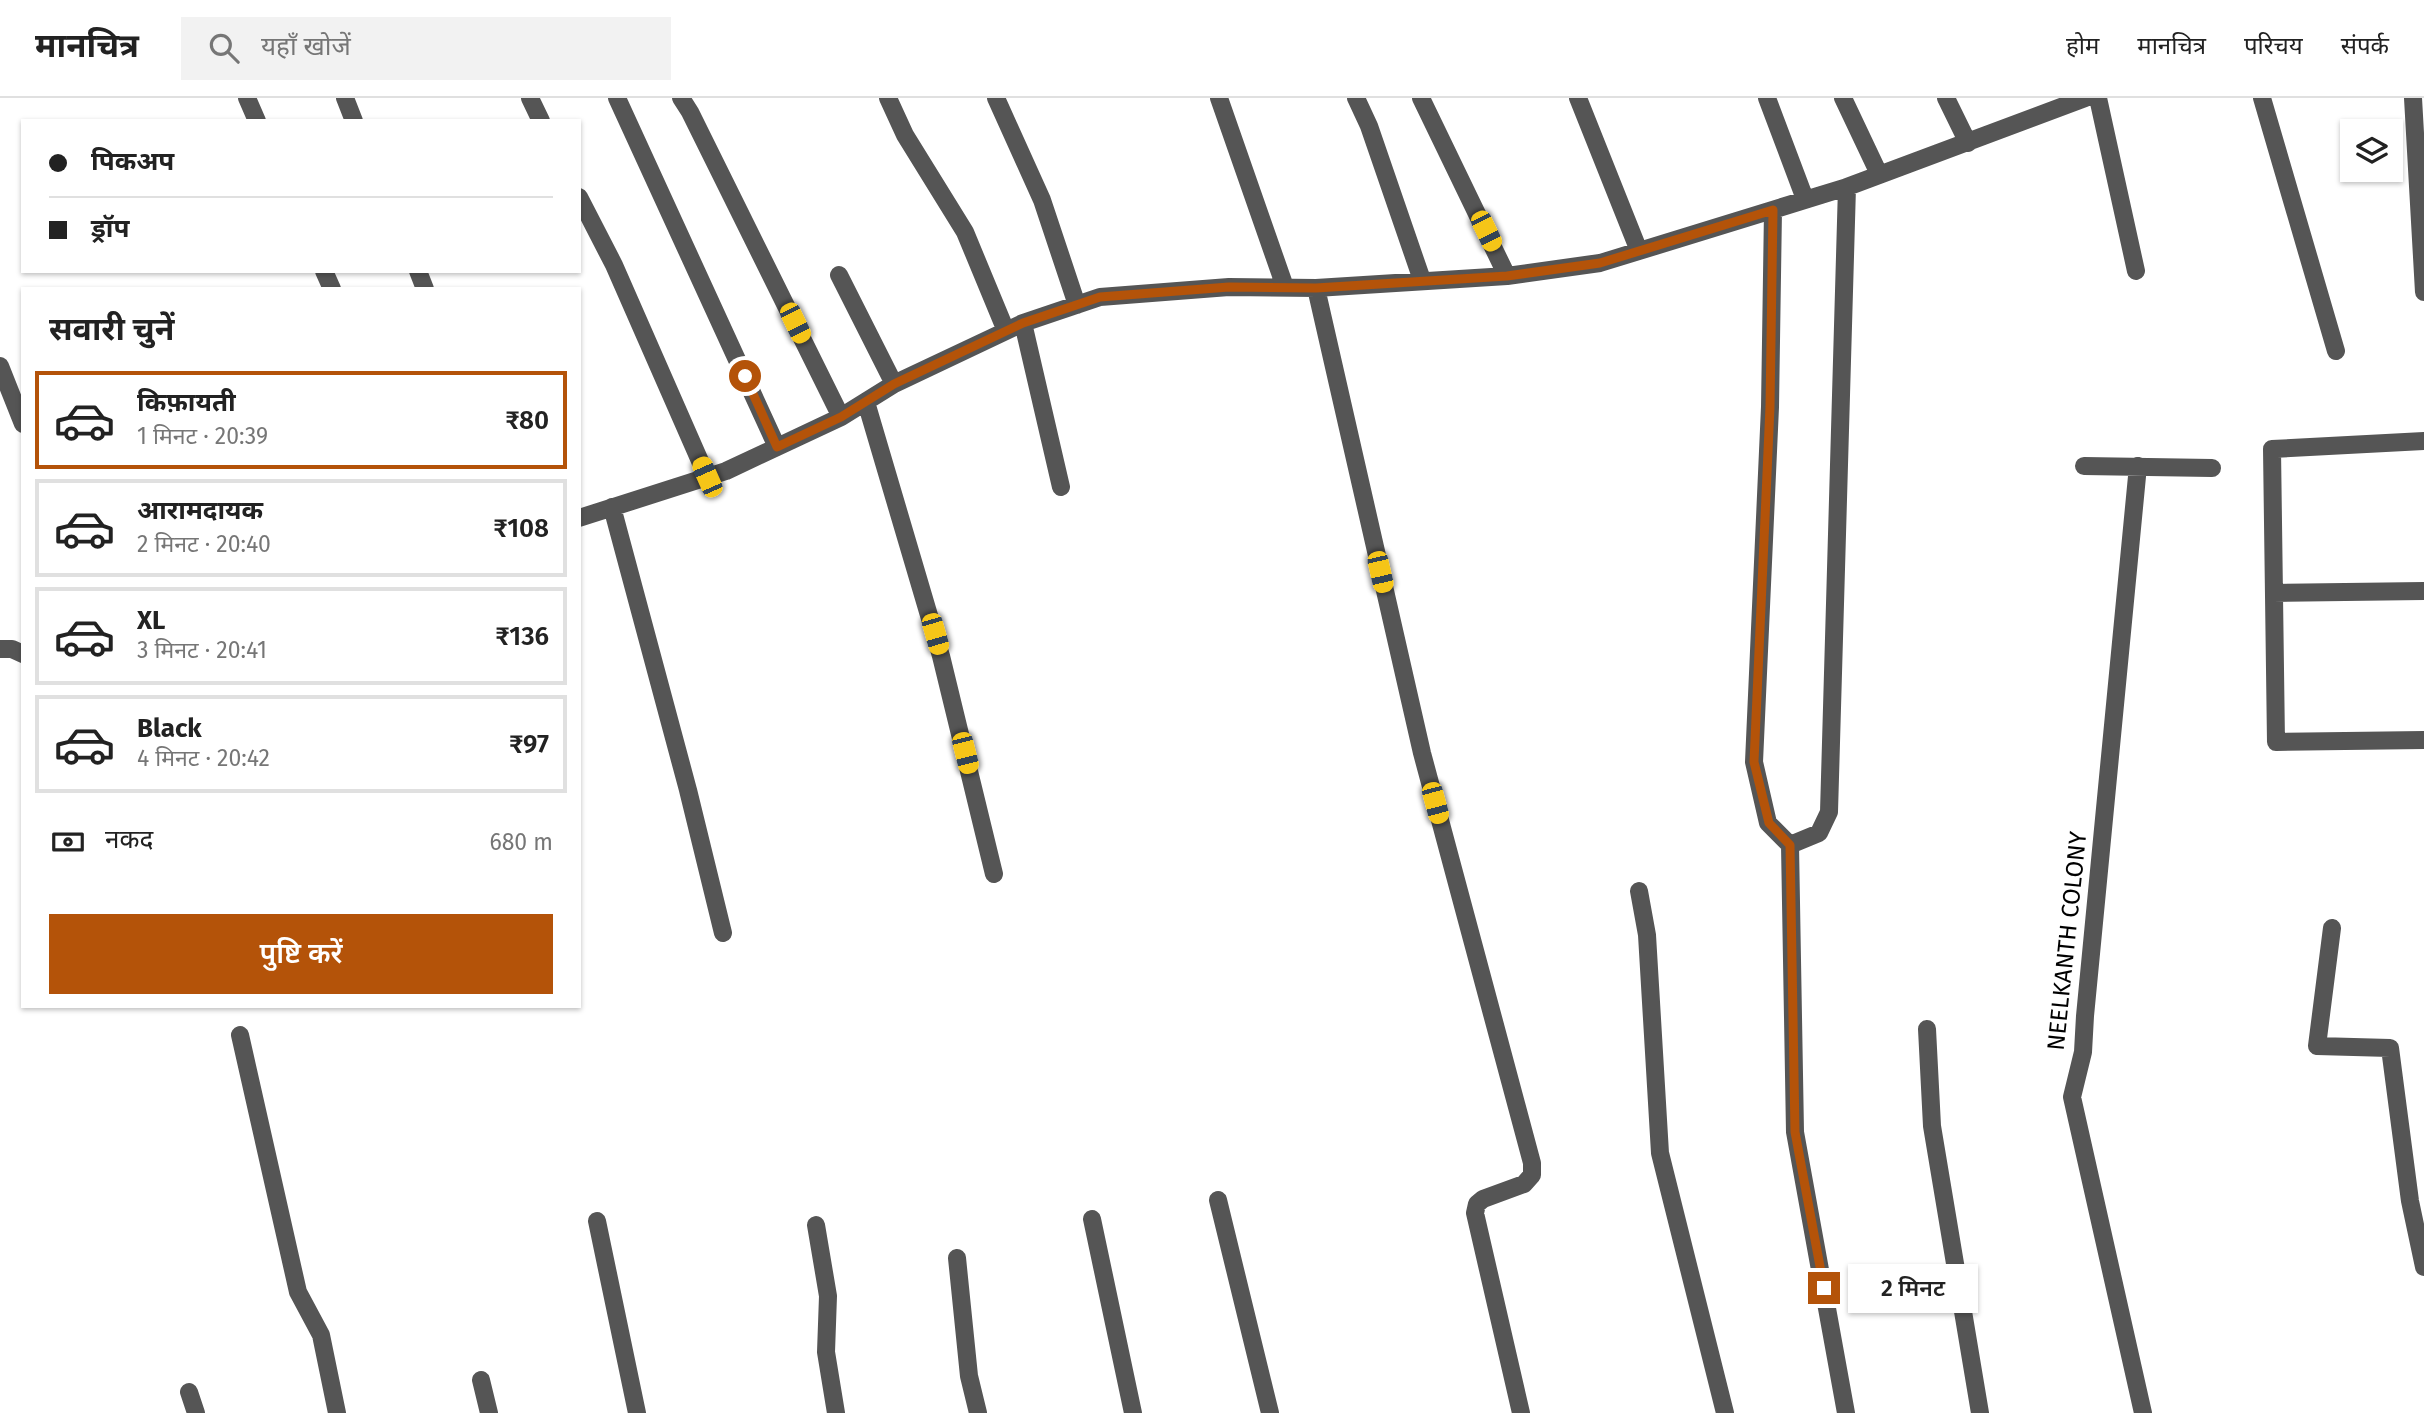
<!DOCTYPE html>
<html lang="hi">
<meta charset="utf-8">
<style>
body{margin:0;font-family:"Fira Sans","Noto Sans Devanagari",sans-serif;background:#f2f2f2;color:#222;height:100vh;display:flex;flex-direction:column;font-size:26px;white-space:nowrap}
*{box-sizing:border-box;margin:0}
p{font-size:23px;color:#767676}
.icon{flex:none;width:38px;height:38px;fill:none;stroke:currentColor;stroke-width:2;stroke-linecap:round;stroke-linejoin:round}
.map{position:relative;flex:1;overflow:hidden}
.side{position:absolute;left:21px;top:189px;width:560px;height:721px;display:flex;flex-direction:column;background:#fff;border-radius:0px;box-shadow:0 2px 5px #0004}
.side>*{flex:none}
.hud{position:absolute;left:21px;top:21px;width:560px;height:154px;border-radius:0px;box-shadow:0 2px 5px #0004;display:grid;align-content:center;height:154px;padding:0 28px;background:#fff}
.fabs{position:absolute;left:2340px;top:21px;display:grid;gap:14px}
.fabs a{display:grid;place-items:center;width:63px;height:63px;border-radius:0px;background:#fff;box-shadow:0 2px 5px #0004;font-size:35px}
.end{position:absolute;width:32px;height:32px;margin:-16px;border:9px solid #b45309;background:#fff;box-shadow:0 0 0 4px #fff}
.from{border-radius:50%}
.bubble{position:absolute;height:49px;border-radius:0px;background:#fff;box-shadow:0 2px 5px #0004;font-size:23px;font-weight:600;line-height:49px;text-align:center}
.car{position:absolute;width:21px;height:42px;margin:-21px -10px;border-radius:9px;box-shadow:0 0 5px 2px #0007;background:linear-gradient(#f5c518 24%,#345 0 40%,#f5c518 0 76%,#345 0 86%,#f5c518 0)}
.hud b{display:flex;align-items:center;gap:24px;height:66px;font-size:26px}
.hud b+b{border-top:2px solid #e0e0e0}
.hud i{width:18px;height:18px;background:#222}
ul{padding:0;list-style:none}
li{display:flex;align-items:center;gap:21px;height:98px;margin:0 14px 10px;padding:0 14px;border:4px solid #e0e0e0;border-radius:0px}
li div{flex:1}
li b{display:block;font-size:26px}
li em{font-style:normal;font-weight:600}
li.selected{border-color:#b45309}
li>.icon{width:63px;height:63px;stroke-width:1.5}
h2{padding:0 28px;font-size:32px;line-height:84px}
.pay{display:flex;align-items:center;gap:18px;height:77px;padding:0 28px;font-size:26px}
.pay p{margin-inline-start:auto}
.cta{display:flex;gap:14px;margin-top:auto;padding:14px 28px}
.cta a{flex:1;height:80px;border-radius:0px;background:#b45309;color:#fff;font-size:28px;font-weight:600;line-height:80px;text-align:center}
header{display:flex;align-items:center;gap:42px;box-sizing:border-box;height:98px;padding:0 35px;background:#fff;border-bottom:2px solid #e0e0e0}
header strong{font-size:33px}
nav{display:flex;gap:38px;margin-inline-start:auto;font-size:24px}
.search{width:490px;height:63px;background:#f2f2f2;display:flex;align-items:center;gap:18px;box-sizing:border-box;padding:0 24px;border-radius:0px;color:#767676;font-size:26px}
.map>svg:first-child{display:block}
.lines{fill:none;stroke-linecap:round;stroke-linejoin:round}
.minor{stroke:#555;stroke-width:18}
.route{stroke:#b45309;stroke-width:9}
.labels{text-anchor:middle;dominant-baseline:central;stroke-width:5;stroke-linejoin:round;paint-order:stroke}
.street-label{font-size:24px;fill:#000;stroke:#fff}
</style>
<header>
<strong>मानचित्र</strong>
<div class="search"><svg class="icon" aria-label="search" viewBox="0 0 24 24"><circle cx="10" cy="10" r="6"/><path d="M15 15l6 6"/></svg>यहाँ खोजें</div>
<nav><a>होम</a><a>मानचित्र</a><a>परिचय</a><a>संपर्क</a></nav>
</header>
<div class="map">
<svg width="2424" height="1315" viewBox="0 0 2424 1315">
<rect width="100%" height="100%" fill="#fff"/>
<g class="lines">
<path class="minor" d="M 247,0 L 257,23
M 345,0 L 354,23
M 530,0 L 541,23
M 617,0 L 777,349
M 681,0 L 690,14 L 841,319
M 888,0 L 905,37 L 965,134 L 1006,233
M 996,0 L 1042,102 L 1077,207
M 1219,0 L 1285,189
M 1356,0 L 1369,28 L 1422,182
M 1421,0 L 1507,178
M 1578,0 L 1639,153
M 1767,0 L 1805,101
M 1843,0 L 1879,76
M 1946,0 L 1968,45
M 2098,0 L 2136,173
M 2262,0 L 2336,253
M 2413,0 L 2424,194
M 579,99 L 614,167 L 707,379
M 1773,112 L 1770,309 L 1754,664 L 1768,725 L 1790,747 L 1795,1034 L 1846,1315
M 324,173 L 332,191
M 418,173 L 425,191
M 839,177 L 894,286
M 1316,190 L 1422,655 L 1532,1065 L 1532,1077 L 1524,1086 L 1483,1101 L 1477,1106 L 1475,1115 L 1521,1315
M 1023,225 L 1061,389
M 0,268 L 23,326
M 866,304 L 941,558 L 994,776
M 2424,343 L 2272,351 L 2276,644 L 2424,642
M 2084,368 L 2212,370
M 2138,368 L 2085,918 L 2083,954 L 2072,999 L 2143,1315
M 612,409 L 688,692 L 723,835
M 579,420 L 726,373 L 841,319 L 894,286 L 1023,225 L 1100,199 L 1229,189 L 1316,190 L 1507,178 L 1600,165 L 1847,89 L 2085,0
M 2274,495 L 2424,493
M 0,551 L 12,551 L 23,556
M 1790,747 L 1819,735 L 1829,714 L 1847,89
M 1639,793 L 1647,837 L 1660,1055 L 1725,1315
M 2332,830 L 2317,948 L 2390,950 L 2410,1103 L 2424,1169
M 1927,931 L 1932,1028 L 1980,1315
M 240,937 L 298,1194 L 321,1237 L 337,1315
M 1218,1102 L 1270,1315
M 1092,1121 L 1133,1315
M 597,1123 L 637,1315
M 816,1127 L 828,1198 L 826,1254 L 836,1315
M 957,1160 L 969,1278 L 978,1315
M 481,1282 L 489,1315
M 189,1294 L 196,1315"/>
</g>
<g class="lines">
<path class="route" d="M 745,278 L 777,349 L 841,319 L 894,286 L 1023,225 L 1100,199 L 1229,189 L 1316,190 L 1507,178 L 1600,165 L 1773,112 L 1770,309 L 1754,664 L 1769,725 L 1790,747 L 1795,1034 L 1824,1190"/>
</g>
<g class="labels">
<g class="street-label">
<text transform="translate(2067 843) rotate(-84)">NEELKANTH COLONY</text>
</g>
</g>
</svg>
<div class="fabs">
<a><svg class="icon" aria-label="layers" viewBox="0 0 24 24"><path d="M12 4l9 5-9 5-9-5zM3 14l9 5 9-5"/></svg></a>
</div>
<i class="end from" style="left:745px;top:278px"></i>
<i class="end" style="left:1824px;top:1190px"></i>
<div class="bubble" style="left:1848px;top:1166px;width:130px">2 मिनट</div>
<i class="car" style="left:1486px;top:133px;rotate:154deg"></i>
<i class="car" style="left:795px;top:225px;rotate:154deg"></i>
<i class="car" style="left:707px;top:379px;rotate:336deg"></i>
<i class="car" style="left:1380px;top:474px;rotate:167deg"></i>
<i class="car" style="left:935px;top:536px;rotate:164deg"></i>
<i class="car" style="left:965px;top:655px;rotate:166deg"></i>
<i class="car" style="left:1435px;top:705px;rotate:165deg"></i>
<div class="hud">
<b><i class="from"></i>पिकअप</b>
<b><i></i>ड्रॉप</b>
</div>
<section class="side">
<h2>सवारी चुनें</h2>
<ul>
<li class="selected"><svg class="icon" aria-label="car" viewBox="0 0 24 24"><path d="M5 17H2v-5l4-1 3-4h7l3 4 3 1v5h-3M9 17h6M6 11h13"/><circle cx="7" cy="17" r="2"/><circle cx="17" cy="17" r="2"/></svg><div><b>किफ़ायती</b><p>1 मिनट · 20:39</p></div><em>₹80</em></li>
<li><svg class="icon" aria-label="car" viewBox="0 0 24 24"><path d="M5 17H2v-5l4-1 3-4h7l3 4 3 1v5h-3M9 17h6M6 11h13"/><circle cx="7" cy="17" r="2"/><circle cx="17" cy="17" r="2"/></svg><div><b>आरामदायक</b><p>2 मिनट · 20:40</p></div><em>₹108</em></li>
<li><svg class="icon" aria-label="car" viewBox="0 0 24 24"><path d="M5 17H2v-5l4-1 3-4h7l3 4 3 1v5h-3M9 17h6M6 11h13"/><circle cx="7" cy="17" r="2"/><circle cx="17" cy="17" r="2"/></svg><div><b>XL</b><p>3 मिनट · 20:41</p></div><em>₹136</em></li>
<li><svg class="icon" aria-label="car" viewBox="0 0 24 24"><path d="M5 17H2v-5l4-1 3-4h7l3 4 3 1v5h-3M9 17h6M6 11h13"/><circle cx="7" cy="17" r="2"/><circle cx="17" cy="17" r="2"/></svg><div><b>Black</b><p>4 मिनट · 20:42</p></div><em>₹97</em></li>
</ul>
<div class="pay"><svg class="icon" aria-label="cash" viewBox="0 0 24 24"><path d="M3 7h18v10H3z"/><circle cx="12" cy="12" r="2"/></svg>नकद<p>680 m</p></div>
<div class="cta"><a>पुष्टि करें</a></div>
</section>
</div>
